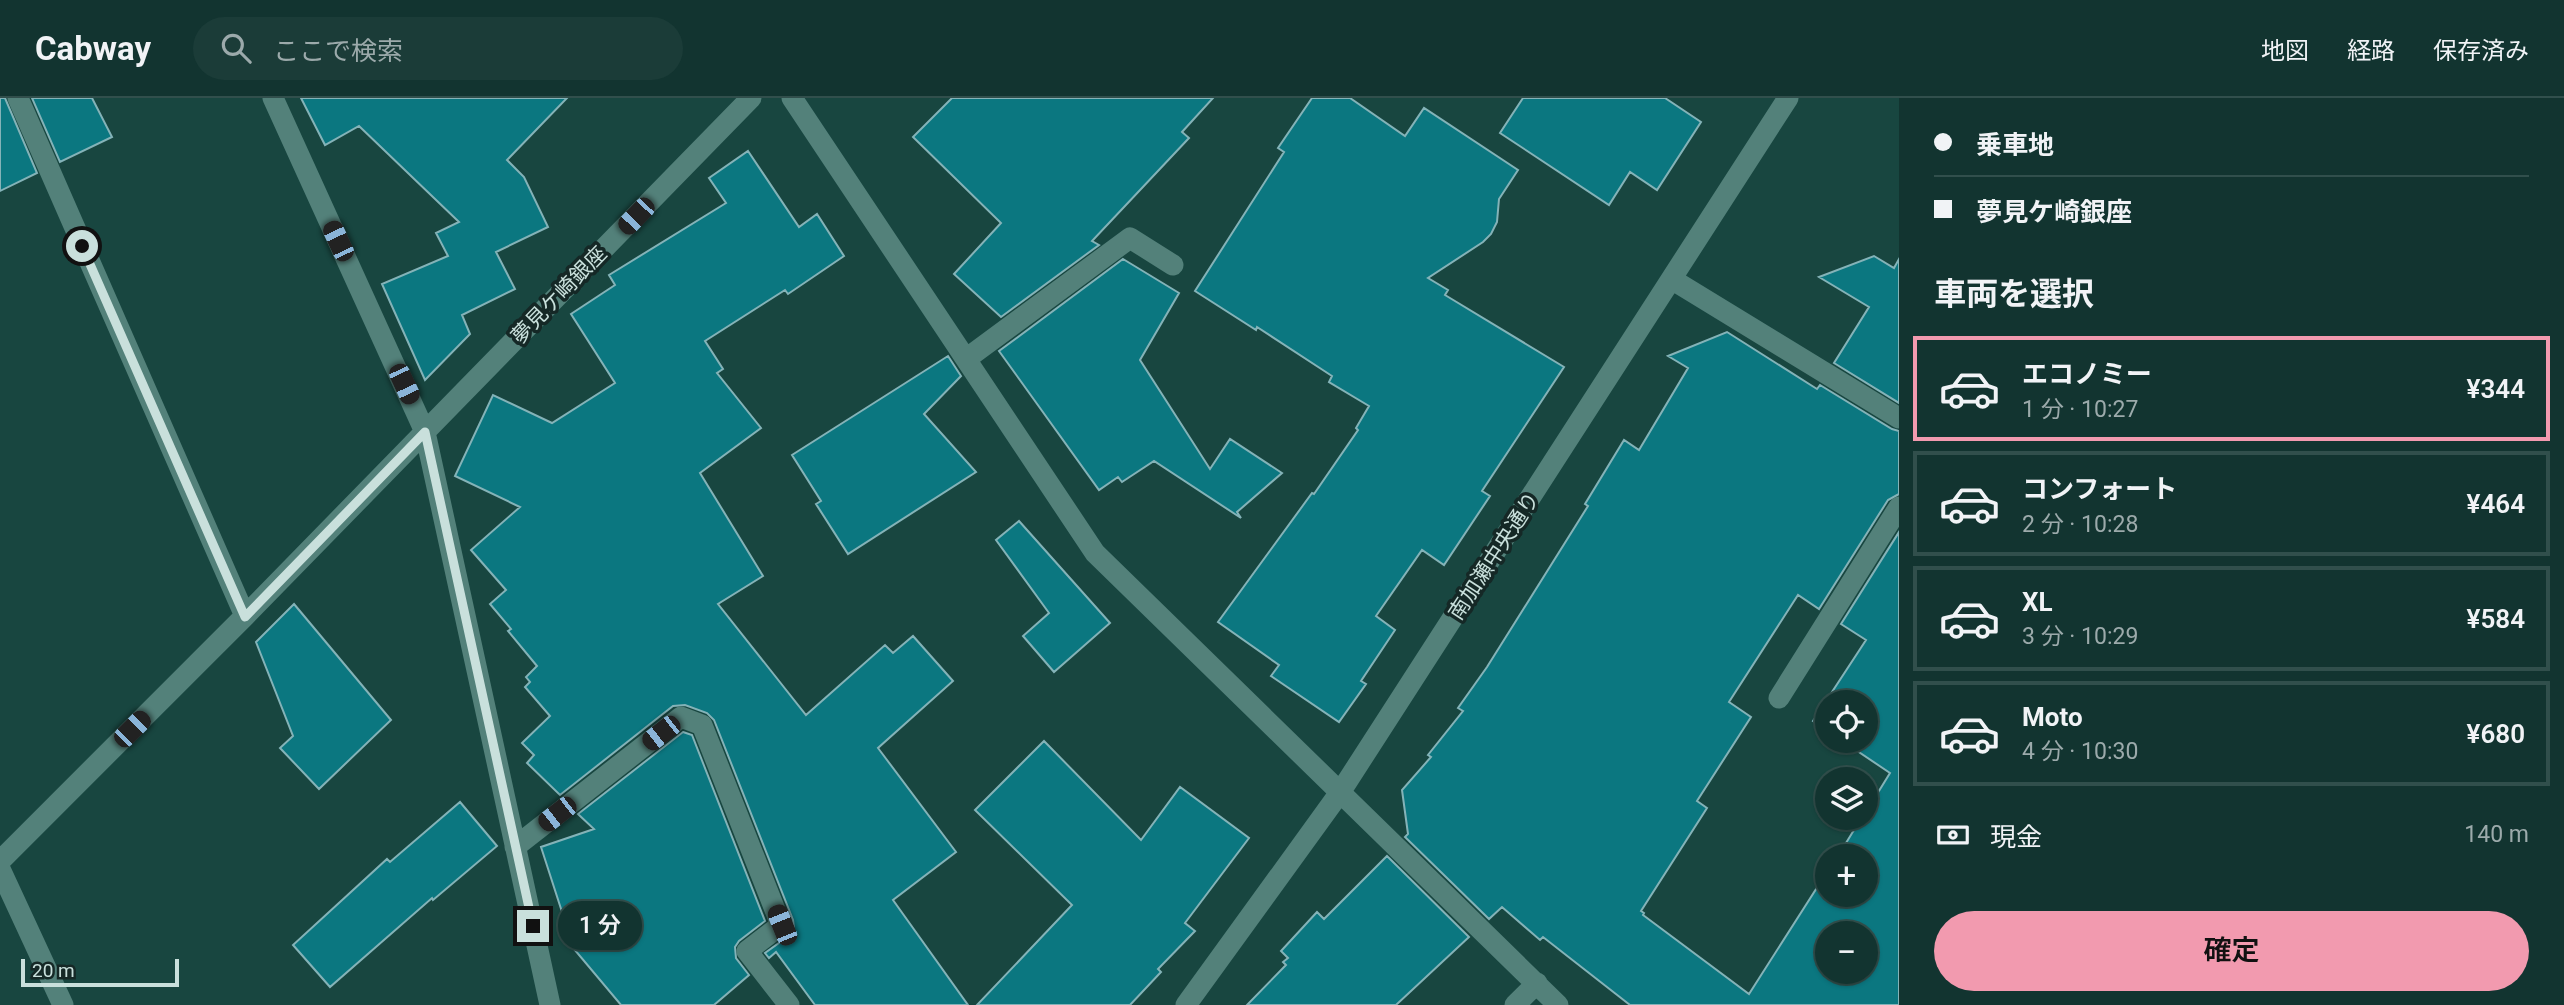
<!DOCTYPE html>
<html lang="ja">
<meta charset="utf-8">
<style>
body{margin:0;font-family:Roboto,"Noto Sans JP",sans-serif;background:#1b3c38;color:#f1f3f6;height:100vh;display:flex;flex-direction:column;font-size:26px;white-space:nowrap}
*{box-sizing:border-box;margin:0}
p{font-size:23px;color:#9caaab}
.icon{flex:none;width:38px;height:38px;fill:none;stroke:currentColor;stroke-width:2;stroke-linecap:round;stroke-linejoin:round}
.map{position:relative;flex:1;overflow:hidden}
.drawer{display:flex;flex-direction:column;background:#123430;width:665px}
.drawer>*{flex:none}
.top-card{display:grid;align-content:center;height:154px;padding:0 35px;background:#123430}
.tools{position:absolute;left:1815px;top:592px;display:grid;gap:14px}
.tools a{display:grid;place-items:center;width:63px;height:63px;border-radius:50%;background:#123430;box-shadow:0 2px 5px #0004,0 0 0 2px #314f4c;font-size:35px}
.scale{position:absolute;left:21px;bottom:18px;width:158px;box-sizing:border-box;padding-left:7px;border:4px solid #c9e0dc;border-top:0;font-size:19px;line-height:24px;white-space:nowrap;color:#c9e0dc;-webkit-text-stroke:5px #152826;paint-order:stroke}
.end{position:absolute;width:32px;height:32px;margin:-16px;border:9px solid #c9e0dc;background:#111;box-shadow:0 0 0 4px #111}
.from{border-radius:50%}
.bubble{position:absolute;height:49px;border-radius:24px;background:#123430;box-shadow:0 2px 5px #0004,0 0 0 2px #314f4c;font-size:23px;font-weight:600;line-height:49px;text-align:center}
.car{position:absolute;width:21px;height:42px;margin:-21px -10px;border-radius:9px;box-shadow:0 0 5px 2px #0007;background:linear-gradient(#222 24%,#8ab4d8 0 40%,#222 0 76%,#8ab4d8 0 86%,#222 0)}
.top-card b{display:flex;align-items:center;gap:24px;height:66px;font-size:26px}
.top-card b+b{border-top:2px solid #314f4c}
.top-card i{width:18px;height:18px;background:#f1f3f6}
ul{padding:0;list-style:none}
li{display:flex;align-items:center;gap:21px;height:105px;margin:0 14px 10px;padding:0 21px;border:4px solid #314f4c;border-radius:0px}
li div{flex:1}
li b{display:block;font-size:26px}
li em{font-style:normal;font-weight:600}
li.selected{border-color:#f29aaf}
li>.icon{width:63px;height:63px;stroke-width:1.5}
h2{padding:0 35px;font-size:32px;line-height:84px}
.pay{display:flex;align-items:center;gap:18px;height:77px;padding:0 35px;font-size:26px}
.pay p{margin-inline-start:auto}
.primary-button{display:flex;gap:14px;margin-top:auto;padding:14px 35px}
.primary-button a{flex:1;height:80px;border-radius:42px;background:#f29aaf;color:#111;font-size:28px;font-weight:600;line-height:80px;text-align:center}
header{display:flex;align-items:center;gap:42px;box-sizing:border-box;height:98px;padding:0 35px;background:#123430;border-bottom:2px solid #314f4c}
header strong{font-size:33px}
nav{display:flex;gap:38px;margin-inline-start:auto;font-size:24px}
.search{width:490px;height:63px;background:#1b3c38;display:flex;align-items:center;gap:18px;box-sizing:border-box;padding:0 24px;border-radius:38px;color:#9caaab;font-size:26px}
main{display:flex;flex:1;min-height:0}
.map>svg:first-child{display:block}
.building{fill:#0b7780;stroke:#84b3b8;stroke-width:2;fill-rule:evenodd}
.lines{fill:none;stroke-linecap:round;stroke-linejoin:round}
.minor{stroke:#53817a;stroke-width:21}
.route{stroke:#c9e0dc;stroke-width:9}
.labels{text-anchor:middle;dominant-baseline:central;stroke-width:7;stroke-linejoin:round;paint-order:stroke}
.street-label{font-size:21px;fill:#c9e0dc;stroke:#152826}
</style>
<header>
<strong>Cabway</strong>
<div class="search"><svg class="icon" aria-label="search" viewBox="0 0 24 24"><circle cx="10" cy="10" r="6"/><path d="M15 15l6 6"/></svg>ここで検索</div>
<nav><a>地図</a><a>経路</a><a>保存済み</a></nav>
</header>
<main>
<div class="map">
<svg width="1899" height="907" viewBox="0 0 1899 907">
<rect width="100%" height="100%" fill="#184640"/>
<path class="building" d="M 0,0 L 5,0 L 37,75 L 0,93 Z
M 32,0 L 92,0 L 112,39 L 60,64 Z
M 301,0 L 567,0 L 507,62 L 524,79 L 548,129 L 496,154 L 515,191 L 462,217 L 470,236 L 425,282 L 382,186 L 448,158 L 436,135 L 459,124 L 359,28 L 325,47 Z
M 952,0 L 1213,0 L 1182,34 L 1189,40 L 1092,143 L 1099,147 L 1001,219 L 954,176 L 1001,125 L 913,39 Z
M 1312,0 L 1350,0 L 1405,38 L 1424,10 L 1518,72 L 1499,101 L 1497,124 L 1491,136 L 1483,144 L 1428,180 L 1448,192 L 1445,197 L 1564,269 L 1482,393 L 1490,398 L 1444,467 L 1422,452 L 1376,518 L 1395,532 L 1361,583 L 1366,586 L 1339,624 L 1271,578 L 1279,567 L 1218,524 L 1312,395 L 1314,396 L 1358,332 L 1356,330 L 1369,308 L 1329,284 L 1332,278 L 1257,229 L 1256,232 L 1195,193 L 1284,54 L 1278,50 Z
M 1523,0 L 1665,0 L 1701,24 L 1657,92 L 1630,74 L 1609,107 L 1500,35 Z
M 748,53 L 799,129 L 817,116 L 844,158 L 788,196 L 785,192 L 705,243 L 723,271 L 717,275 L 761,330 L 700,375 L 763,478 L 718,506 L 806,617 L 885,547 L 893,555 L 913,538 L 953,583 L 878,650 L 956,754 L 893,802 L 968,907 L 815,907 L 776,854 L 769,860 L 765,855 L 790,837 L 794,830 L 793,822 L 714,622 L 707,615 L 685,607 L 673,608 L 560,697 L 527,665 L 534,657 L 522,645 L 550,618 L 525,589 L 530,584 L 526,579 L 537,568 L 508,533 L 511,531 L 490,506 L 506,492 L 471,452 L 520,409 L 455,378 L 493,297 L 552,325 L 615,285 L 571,216 L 615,187 L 609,177 L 726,105 L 709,80 Z
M 1874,158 L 1894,170 L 1899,161 L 1899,305 L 1834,265 L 1869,209 L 1819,179 Z
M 1123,161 L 1179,195 L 1140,262 L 1210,371 L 1230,341 L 1282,375 L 1237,414 L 1241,420 L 1154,363 L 1122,384 L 1118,379 L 1099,392 L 999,253 Z
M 1727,234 L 1817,291 L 1820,287 L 1892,331 L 1899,333 L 1899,396 L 1888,402 L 1819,511 L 1798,497 L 1729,604 L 1751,619 L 1697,703 L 1707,710 L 1641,813 L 1644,815 L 1643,817 L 1749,896 L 1827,774 L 1827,796 L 1866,796 L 1866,758 L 1838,758 L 1862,719 L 1866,719 L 1866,714 L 1890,675 L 1841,642 L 1866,642 L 1866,604 L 1827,604 L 1827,633 L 1813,623 L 1866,542 L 1841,526 L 1899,434 L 1899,907 L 1630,907 L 1543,839 L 1540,842 L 1502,809 L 1489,821 L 1405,739 L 1408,736 L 1402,692 L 1431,659 L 1428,657 L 1463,613 L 1458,610 L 1487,569 L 1588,408 L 1585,406 L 1624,342 L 1639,352 L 1688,270 L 1668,258 ZM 1827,835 L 1866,835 L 1866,873 L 1827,873 Z
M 948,258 L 961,278 L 924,316 L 976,374 L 848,456 L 816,406 L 821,403 L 792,357 Z
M 1019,423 L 1110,525 L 1054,574 L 1023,538 L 1049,515 L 996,442 Z
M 294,506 L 391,622 L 319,691 L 280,650 L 293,638 L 256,544 Z
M 683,634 L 692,637 L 765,823 L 739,843 L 735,849 L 736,860 L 749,877 L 714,907 L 621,907 L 574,851 L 541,749 L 594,731 L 578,716 Z
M 1044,643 L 1141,742 L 1180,689 L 1249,740 L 1185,825 L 1195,833 L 1158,871 L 1161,874 L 1130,907 L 977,907 L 1072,807 L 975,712 Z
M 460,704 L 497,748 L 433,802 L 432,800 L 330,889 L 293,847 L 387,761 L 390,764 Z
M 1387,758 L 1469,839 L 1396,907 L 1247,907 L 1286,867 L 1283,864 L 1288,860 L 1281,853 L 1317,814 L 1324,821 Z"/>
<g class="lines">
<path class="minor" d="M 18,0 L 245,518
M 273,0 L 425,334 L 550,907
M 792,0 L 1095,455 L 1558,907
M 1673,182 L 1899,320
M 966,261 L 1130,140 L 1173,167
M 1779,600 L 1899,409
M 515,749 L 681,619 L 702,627 L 781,827 L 747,853 L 789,907
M 0,763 L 245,518 L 751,0
M 0,771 L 63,907
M 1186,907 L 1341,693 L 1788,0
M 1515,907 L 1537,885"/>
</g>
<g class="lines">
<path class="route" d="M 82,148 L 245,519 L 425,334 L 533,828"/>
</g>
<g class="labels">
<g class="street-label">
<text transform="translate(559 197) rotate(-46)">夢見ケ崎銀座</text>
<text transform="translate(1494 458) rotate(-57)">南加瀬中央通り</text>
</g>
</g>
</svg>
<div class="tools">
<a><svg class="icon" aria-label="locate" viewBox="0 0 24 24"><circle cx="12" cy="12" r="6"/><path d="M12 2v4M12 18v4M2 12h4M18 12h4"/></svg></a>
<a><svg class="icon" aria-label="layers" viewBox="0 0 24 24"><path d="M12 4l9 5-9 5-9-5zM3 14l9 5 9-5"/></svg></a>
<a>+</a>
<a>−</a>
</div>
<div class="scale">20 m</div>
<i class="end from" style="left:82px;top:148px"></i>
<i class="end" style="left:533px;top:828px"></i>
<div class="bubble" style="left:558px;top:803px;width:84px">1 分</div>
<i class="car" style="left:636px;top:118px;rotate:224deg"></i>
<i class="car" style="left:338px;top:143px;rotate:335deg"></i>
<i class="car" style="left:404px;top:286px;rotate:155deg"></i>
<i class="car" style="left:132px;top:631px;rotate:45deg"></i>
<i class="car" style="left:661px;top:635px;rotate:232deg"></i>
<i class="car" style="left:557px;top:716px;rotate:232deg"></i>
<i class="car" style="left:782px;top:827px;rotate:338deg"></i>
</div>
<section class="drawer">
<div class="top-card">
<b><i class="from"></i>乗車地</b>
<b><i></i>夢見ケ崎銀座</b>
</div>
<h2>車両を選択</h2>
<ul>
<li class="selected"><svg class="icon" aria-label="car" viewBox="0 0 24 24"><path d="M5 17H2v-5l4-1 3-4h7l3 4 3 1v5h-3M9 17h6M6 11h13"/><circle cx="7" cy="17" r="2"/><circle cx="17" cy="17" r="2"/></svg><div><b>エコノミー</b><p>1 分 · 10:27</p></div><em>¥344</em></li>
<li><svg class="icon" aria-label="car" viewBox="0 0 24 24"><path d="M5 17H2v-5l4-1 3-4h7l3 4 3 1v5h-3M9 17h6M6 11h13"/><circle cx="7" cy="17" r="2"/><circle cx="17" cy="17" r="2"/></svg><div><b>コンフォート</b><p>2 分 · 10:28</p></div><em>¥464</em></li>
<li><svg class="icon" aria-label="car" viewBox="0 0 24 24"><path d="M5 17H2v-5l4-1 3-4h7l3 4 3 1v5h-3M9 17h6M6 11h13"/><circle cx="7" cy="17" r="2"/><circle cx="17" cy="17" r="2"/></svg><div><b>XL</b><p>3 分 · 10:29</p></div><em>¥584</em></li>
<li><svg class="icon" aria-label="car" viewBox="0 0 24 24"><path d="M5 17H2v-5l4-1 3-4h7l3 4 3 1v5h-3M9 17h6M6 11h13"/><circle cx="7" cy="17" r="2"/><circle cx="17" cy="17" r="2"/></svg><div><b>Moto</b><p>4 分 · 10:30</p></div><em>¥680</em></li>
</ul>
<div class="pay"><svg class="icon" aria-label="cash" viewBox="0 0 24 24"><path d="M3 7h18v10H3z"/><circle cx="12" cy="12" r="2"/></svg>現金<p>140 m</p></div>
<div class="primary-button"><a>確定</a></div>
</section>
</main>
